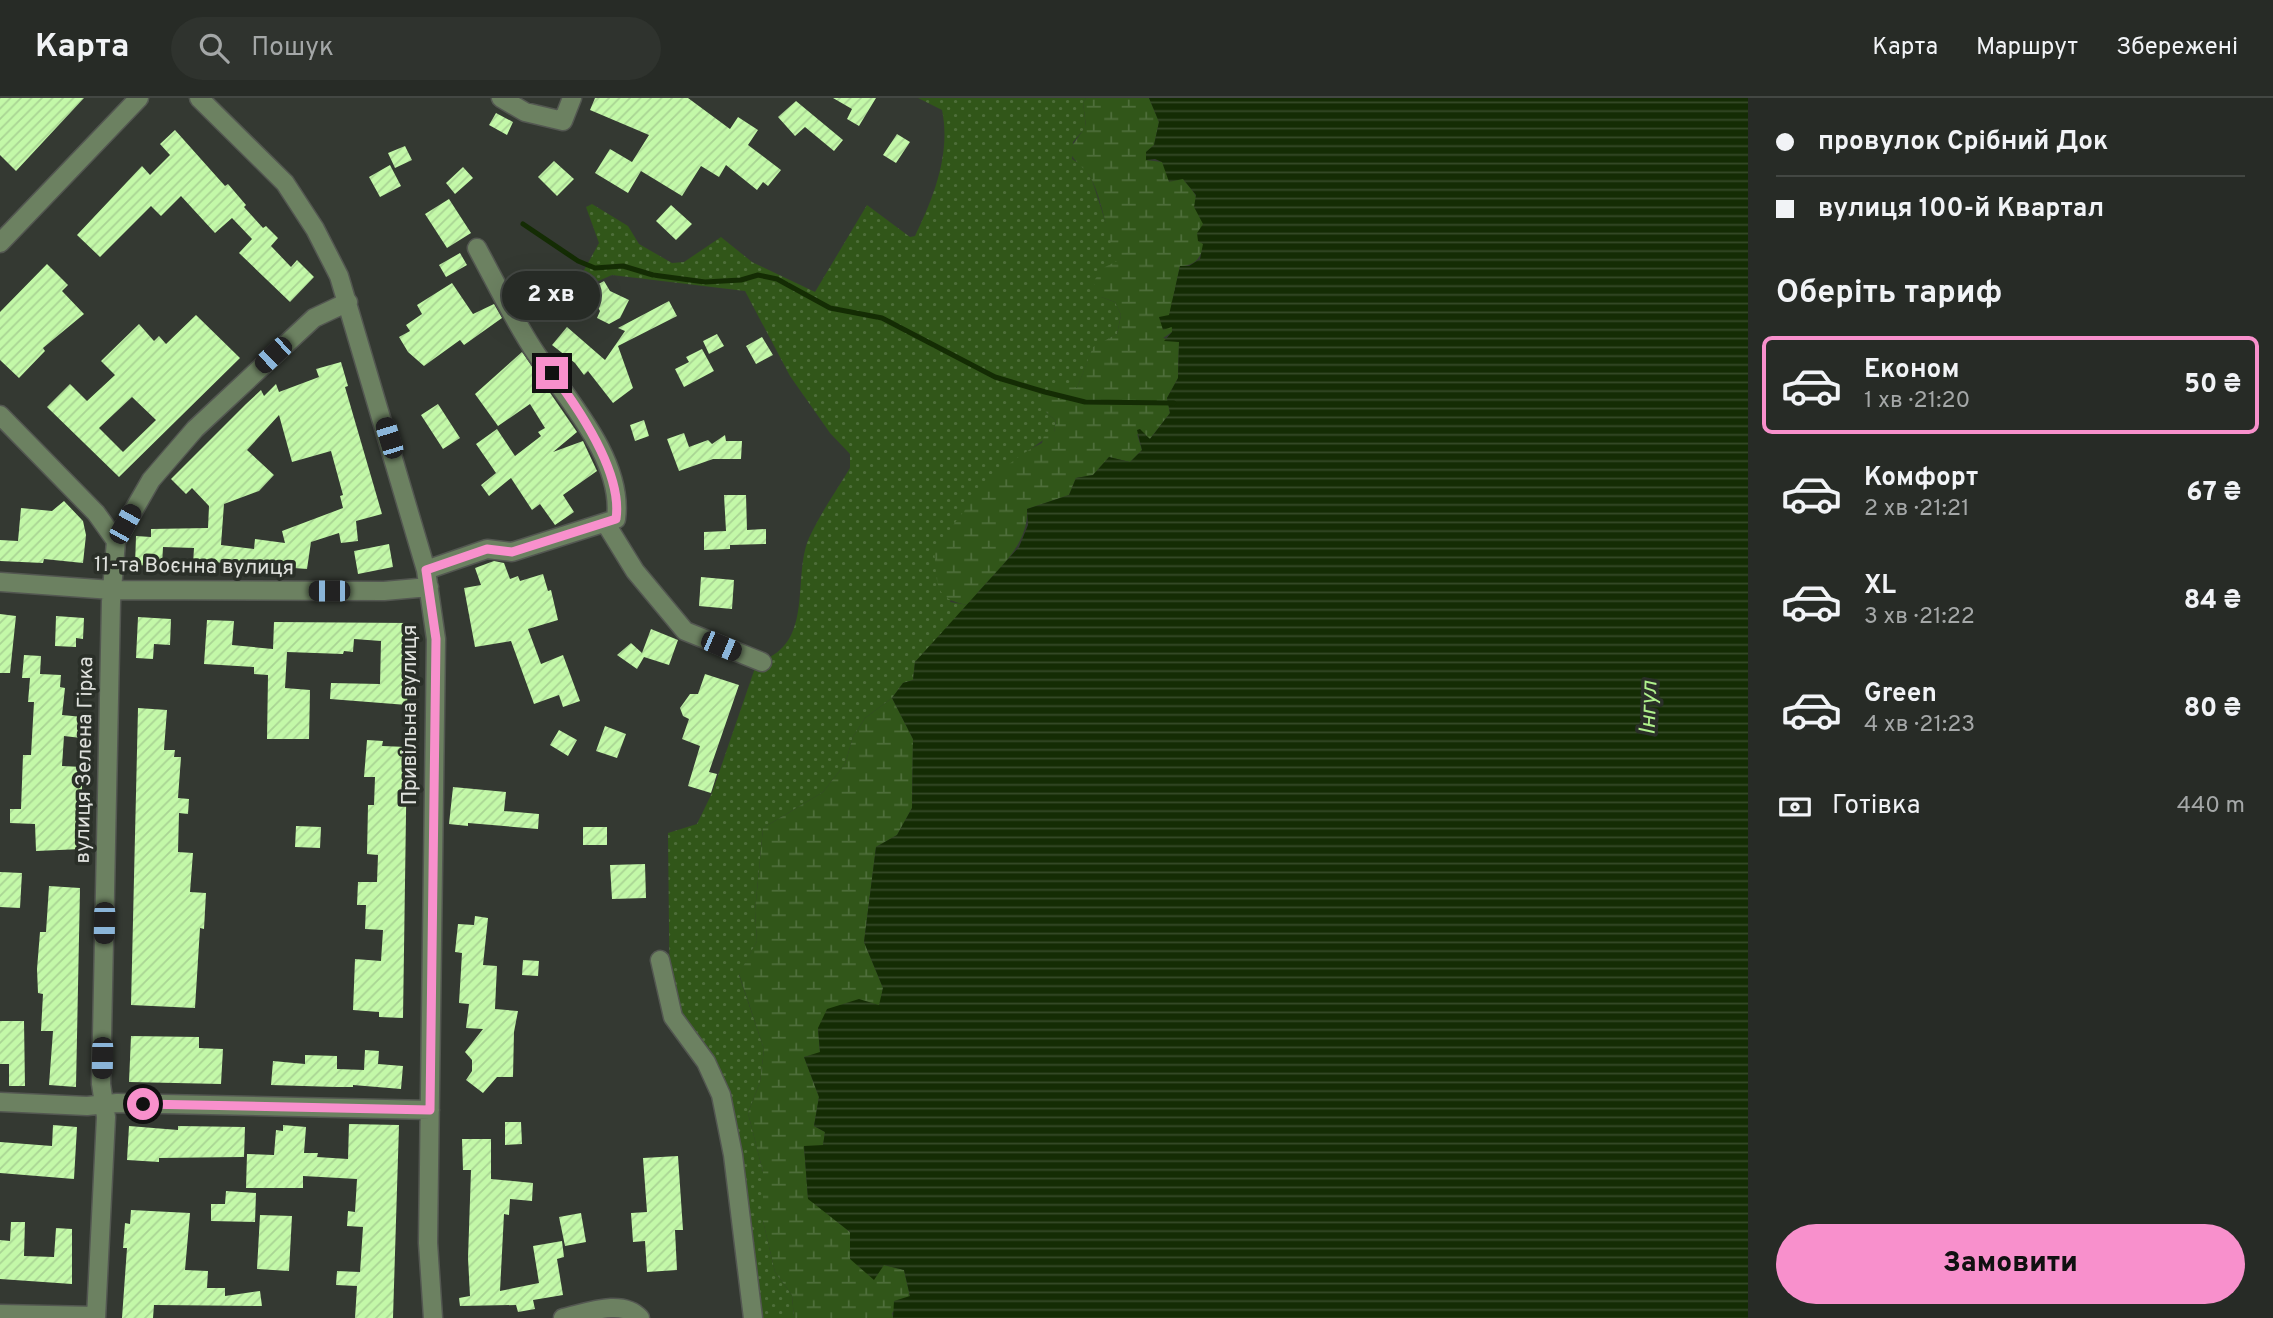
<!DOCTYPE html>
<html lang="uk">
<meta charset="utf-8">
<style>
body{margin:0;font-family:Overpass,sans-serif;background:#2f332e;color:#f1f3f6;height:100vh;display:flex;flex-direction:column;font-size:26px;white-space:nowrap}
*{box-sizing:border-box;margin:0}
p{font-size:23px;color:#a4a7a7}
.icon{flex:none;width:38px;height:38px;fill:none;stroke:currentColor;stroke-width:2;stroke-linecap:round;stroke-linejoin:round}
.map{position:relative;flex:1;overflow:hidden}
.drawer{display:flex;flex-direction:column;background:#272b26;width:525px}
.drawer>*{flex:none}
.banner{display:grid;align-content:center;height:154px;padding:0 28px;background:#272b26}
.end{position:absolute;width:32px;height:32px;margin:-16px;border:9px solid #f890cc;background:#111;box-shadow:0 0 0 4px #111}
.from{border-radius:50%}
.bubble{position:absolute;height:49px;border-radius:24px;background:#272b26;box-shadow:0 7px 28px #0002,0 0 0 2px #434743;font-size:23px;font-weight:800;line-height:49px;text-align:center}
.car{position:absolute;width:21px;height:42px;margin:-21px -10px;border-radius:9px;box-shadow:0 0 5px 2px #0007;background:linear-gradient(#222 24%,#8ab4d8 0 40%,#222 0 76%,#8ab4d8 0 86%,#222 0)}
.banner b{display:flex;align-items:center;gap:24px;height:66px;font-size:26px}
.banner b+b{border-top:2px solid #434743}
.banner i{width:18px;height:18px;background:#f1f3f6}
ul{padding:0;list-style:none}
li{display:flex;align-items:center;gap:21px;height:98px;margin:0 14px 10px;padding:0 14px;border:4px solid transparent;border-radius:10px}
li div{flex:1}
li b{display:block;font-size:26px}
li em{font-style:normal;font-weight:800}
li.current{border-color:#f890cc}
li>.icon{width:63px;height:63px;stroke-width:1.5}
h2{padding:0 28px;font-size:32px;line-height:84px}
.pay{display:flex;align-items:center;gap:18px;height:77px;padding:0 28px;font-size:26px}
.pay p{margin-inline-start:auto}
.cta{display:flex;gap:14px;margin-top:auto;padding:14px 28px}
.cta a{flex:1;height:80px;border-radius:42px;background:#f890cc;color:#111;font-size:28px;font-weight:800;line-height:80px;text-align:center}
header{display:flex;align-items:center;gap:42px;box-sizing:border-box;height:98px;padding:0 35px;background:#272b26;border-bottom:2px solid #434743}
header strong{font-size:33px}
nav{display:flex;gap:38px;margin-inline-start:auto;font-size:24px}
.search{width:490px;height:63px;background:#2f332e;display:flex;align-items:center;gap:18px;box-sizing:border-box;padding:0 24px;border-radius:38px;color:#a4a7a7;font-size:26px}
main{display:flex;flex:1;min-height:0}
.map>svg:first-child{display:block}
.grass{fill:url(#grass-dots)}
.wetland{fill:url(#wetland-marsh)}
.water{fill:url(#water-rules)}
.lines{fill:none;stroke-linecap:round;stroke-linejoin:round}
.stream{stroke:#142c04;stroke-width:5}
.building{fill:url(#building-hatch);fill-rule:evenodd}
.minor-casing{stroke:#535751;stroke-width:21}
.minor{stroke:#6c8161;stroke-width:18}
.route{stroke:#f890cc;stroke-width:9}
.labels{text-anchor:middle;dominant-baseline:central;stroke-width:7;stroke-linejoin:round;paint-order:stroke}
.street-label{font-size:21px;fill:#dfe1dd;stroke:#2a2f28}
.water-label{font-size:23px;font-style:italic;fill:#b0f28d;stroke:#2a2f28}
</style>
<header>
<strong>Карта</strong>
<div class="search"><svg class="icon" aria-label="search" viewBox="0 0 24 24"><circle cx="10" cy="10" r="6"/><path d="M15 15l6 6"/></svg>Пошук</div>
<nav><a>Карта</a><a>Маршрут</a><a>Збережені</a></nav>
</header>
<main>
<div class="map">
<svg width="1748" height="1220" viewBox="0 0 1748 1220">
<defs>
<pattern id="grass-dots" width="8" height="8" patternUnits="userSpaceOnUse" patternTransform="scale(1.75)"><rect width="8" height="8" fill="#315619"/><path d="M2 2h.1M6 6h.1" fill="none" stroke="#4e6e3a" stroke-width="1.8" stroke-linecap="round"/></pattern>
<pattern id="wetland-marsh" width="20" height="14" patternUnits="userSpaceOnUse" patternTransform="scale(1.75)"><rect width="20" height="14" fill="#315619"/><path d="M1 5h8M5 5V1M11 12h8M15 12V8" fill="none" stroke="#4e6e3a"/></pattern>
<pattern id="water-rules" width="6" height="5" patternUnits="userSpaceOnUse" patternTransform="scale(1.75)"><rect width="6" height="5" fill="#142c04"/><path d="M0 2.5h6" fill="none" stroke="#364a28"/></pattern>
<pattern id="building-hatch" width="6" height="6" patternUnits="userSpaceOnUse" patternTransform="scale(1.75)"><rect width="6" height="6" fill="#c3f8a8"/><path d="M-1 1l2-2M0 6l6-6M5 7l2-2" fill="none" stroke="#a9d494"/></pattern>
</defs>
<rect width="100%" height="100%" fill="#343932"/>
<path class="grass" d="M 918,0 L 1086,0 L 1083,5 L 1086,29 L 1073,44 L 1072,61 L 1083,68 L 1092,82 L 1118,163 L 1101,199 L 1115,204 L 1121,217 L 1117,236 L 1093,250 L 1077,290 L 1046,314 L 1056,323 L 1054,334 L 1012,365 L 950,504 L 968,507 L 915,564 L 913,582 L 903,585 L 892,600 L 865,620 L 853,639 L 845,666 L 823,694 L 763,730 L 755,813 L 757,843 L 739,877 L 764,951 L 760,984 L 748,1015 L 763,1074 L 763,1123 L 775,1174 L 792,1197 L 794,1220 L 748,1220 L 729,1060 L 704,968 L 670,921 L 668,735 L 697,726 L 712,695 L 756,567 L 763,557 L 770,559 C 812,537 793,476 809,440 C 820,416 836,393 850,370 L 850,356 L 830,335 L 790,278 L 745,193 L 612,177 L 585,189 L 581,185 L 583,174 L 599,145 L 586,109 L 592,106 L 628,128 L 639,146 L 672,165 L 684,164 L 721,139 L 752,164 L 815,194 L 867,107 L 910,139 L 915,138 C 934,99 951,55 942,12 Z"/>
<path class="wetland" d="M 1086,0 L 1149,0 L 1159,24 L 1154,47 L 1146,54 L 1146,62 L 1162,64 L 1176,80 L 1183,81 C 1187,87 1194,93 1196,99 C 1206,121 1213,169 1180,168 L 1167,229 L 1172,228 L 1172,234 L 1163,240 L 1179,244 L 1178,280 L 1167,300 L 1170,315 L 1149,342 L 1137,336 L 1142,352 L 1130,364 L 1109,359 L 1093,377 L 1076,380 L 1069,397 L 1027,411 C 1029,452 990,476 968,507 C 932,501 938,485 934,453 C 964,412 995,368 1042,345 L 1045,334 L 1054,334 L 1056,323 L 1046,314 L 1040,301 L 1058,285 L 1077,290 L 1093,249 L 1117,236 L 1121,217 L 1115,204 L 1101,199 L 1093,184 L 1103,170 L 1117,163 C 1106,137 1104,108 1092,82 C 1086,70 1074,65 1069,52 L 1086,28 L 1083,5 Z
M 892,600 L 913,641 L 912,710 L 897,737 L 876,749 L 864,844 L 883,890 L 880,907 L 818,930 L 820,955 L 804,959 L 819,999 L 814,1028 L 825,1034 L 823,1048 L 804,1048 L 808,1100 L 850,1134 L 884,1167 L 904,1172 L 910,1199 L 892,1215 L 893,1220 L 794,1220 L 792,1197 L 775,1174 L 763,1123 L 763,1074 L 748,1015 L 760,984 L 764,951 L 739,876 L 757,843 L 755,813 L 763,730 L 823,694 L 845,666 L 853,639 L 865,620 Z"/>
<path class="water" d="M 1149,0 L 1748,0 L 1748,1220 L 893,1220 L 894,1203 L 910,1198 L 904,1172 L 884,1167 L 874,1182 L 850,1161 L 850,1134 L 808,1101 L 804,1048 L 823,1047 L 825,1034 L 814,1028 L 819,999 L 804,959 L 820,954 L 818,930 L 827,911 L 859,901 L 879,907 L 883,890 L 864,844 L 876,749 L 897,737 L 912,710 L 913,641 L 892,600 L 903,585 L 913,582 L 915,564 L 1019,449 L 1028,427 L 1027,411 L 1069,397 L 1076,380 L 1093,377 L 1109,359 L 1130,364 L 1142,352 L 1137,332 L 1140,331 L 1150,341 L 1170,315 L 1167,300 L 1178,280 L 1179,244 L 1164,243 L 1172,234 L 1172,229 L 1163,232 L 1159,219 L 1169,217 L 1180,168 L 1189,168 L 1200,161 L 1203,146 L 1198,143 L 1197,135 L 1203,126 L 1194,109 L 1196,97 L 1183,81 L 1169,84 L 1162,64 L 1155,61 L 1146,62 L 1146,54 L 1154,47 L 1159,24 Z"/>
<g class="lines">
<path class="stream" d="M 523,126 L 578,163 L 595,170 L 623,168 L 653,177 L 705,184 L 741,182 L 758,177 L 777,181 L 830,210 L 882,220 L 995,279 L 1045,294 L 1085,304 L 1174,305"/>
</g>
<path class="building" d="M 0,0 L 84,0 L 16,73 L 0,57 Z
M 595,0 L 688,0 L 730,31 L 738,19 L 758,32 L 748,47 L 781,72 L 768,88 L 763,84 L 757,92 L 726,67 L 719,79 L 701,68 L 682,98 L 641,73 L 628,95 L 595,75 L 610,51 L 632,64 L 649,37 L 590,12 Z
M 833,0 L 876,0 L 859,28 L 847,21 L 852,11 Z
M 796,3 L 843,42 L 834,53 L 805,29 L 795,38 L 778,19 Z
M 496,15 L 513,24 L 507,37 L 489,27 Z
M 175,32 L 225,88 L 228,86 L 246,107 L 244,109 L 263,130 L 266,128 L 278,140 L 271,148 L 291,169 L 297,162 L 314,179 L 290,204 L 239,155 L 252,141 L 232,120 L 215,135 L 181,98 L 161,118 L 151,108 L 100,159 L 77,137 L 142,68 L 150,77 L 170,57 L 160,46 Z
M 897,36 L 910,44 L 896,65 L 883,57 Z
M 405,48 L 412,62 L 395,70 L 388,55 Z
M 554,63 L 574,81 L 557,98 L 538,79 Z
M 390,67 L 401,88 L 380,99 L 369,79 Z
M 463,69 L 473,80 L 455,96 L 446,85 Z
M 449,101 L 471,135 L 447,150 L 425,116 Z
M 671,107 L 692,126 L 676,142 L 656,123 Z
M 460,155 L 467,167 L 446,179 L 439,167 Z
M 47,166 L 68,187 L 62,193 L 84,216 L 43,250 L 45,253 L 19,280 L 0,262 L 0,214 Z
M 604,183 L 610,193 L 629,202 L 620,220 L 609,226 L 597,220 L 600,213 L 588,192 Z
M 452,185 L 473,216 L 494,206 L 502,220 L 464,247 L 460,242 L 424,268 L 408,254 L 399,239 L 410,233 L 406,227 L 422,216 L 417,207 Z
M 669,203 L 677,218 L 618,248 L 633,290 L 613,305 L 588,273 L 584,277 L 575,265 L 552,247 L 567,229 L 605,262 L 625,233 L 618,230 Z
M 196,217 L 240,260 L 119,379 L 47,309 L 70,286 L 87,303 L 115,277 L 101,263 L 139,226 L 154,243 L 159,238 L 166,246 ZM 132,299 L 156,322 L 123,354 L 99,330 Z
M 717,236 L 724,248 L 709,256 L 703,243 Z
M 762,239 L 773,257 L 756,266 L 746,248 Z
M 702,251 L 714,273 L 684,289 L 675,271 L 689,264 L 686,259 Z
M 522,254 L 577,334 L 553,354 L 583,343 L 597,373 L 563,397 L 574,414 L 555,427 L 540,406 L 532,412 L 511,380 L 489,398 L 481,387 L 496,375 L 476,346 L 497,331 L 515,358 L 541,338 L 538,334 L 545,330 L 530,306 L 498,328 L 475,296 Z
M 341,264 L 348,288 L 345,289 L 382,416 L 356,423 L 358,443 L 341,445 L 339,435 L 311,444 L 307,471 L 212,464 L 211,467 L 193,466 L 194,450 L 163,449 L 162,468 L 135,467 L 136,438 L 151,439 L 151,431 L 208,430 L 209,408 L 192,390 L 186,396 L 171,381 L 246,306 L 261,292 L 264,298 L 276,286 L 279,294 L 319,279 L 316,271 ZM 279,317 L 292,364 L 331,353 L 343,397 L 340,398 L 343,410 L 282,433 L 285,445 L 255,441 L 254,451 L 221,447 L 224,406 L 259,393 L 274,377 L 247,352 Z
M 438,306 L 460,340 L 443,351 L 421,317 Z
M 644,322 L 649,338 L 635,343 L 630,327 Z
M 684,335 L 689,349 L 708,342 L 712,346 L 725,337 L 726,343 L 742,343 L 741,361 L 713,361 L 679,373 L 667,341 Z
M 724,397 L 746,397 L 747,432 L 766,431 L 766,446 L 730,447 L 730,451 L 704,452 L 704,434 L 726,433 Z
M 64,403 L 83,423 L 86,437 L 83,465 L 44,461 L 43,465 L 0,463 L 0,442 L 18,443 L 21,410 L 52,413 Z
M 389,446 L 393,469 L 358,476 L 354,453 Z
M 494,463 L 504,465 L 510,481 L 518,478 L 520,483 L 543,476 L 548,493 L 551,492 L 558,522 L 528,531 L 541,566 L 563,557 L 580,603 L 563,609 L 559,597 L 534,606 L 511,543 L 475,549 L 464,490 L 481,487 L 475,470 Z
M 701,479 L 734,482 L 732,511 L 699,508 Z
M 0,516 L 16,518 L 10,575 L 0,575 Z
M 56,518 L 84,520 L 83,541 L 76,540 L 76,549 L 55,548 Z
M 138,519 L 171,521 L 170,547 L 154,546 L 153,561 L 136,560 Z
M 207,522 L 234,523 L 232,547 L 273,551 L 274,524 L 411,525 L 407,607 L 330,601 L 331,585 L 380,586 L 381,543 L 354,541 L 353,554 L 344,553 L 343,556 L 287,554 L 285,590 L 310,592 L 309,641 L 267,641 L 268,577 L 254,576 L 254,569 L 204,566 Z
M 651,531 L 678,542 L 669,567 L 644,559 L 637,571 L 617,557 L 631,545 L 642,555 Z
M 24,557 L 41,558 L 40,576 L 61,577 L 60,589 L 65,590 L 62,617 L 83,619 L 81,640 L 64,638 L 62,668 L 82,669 L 82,751 L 36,753 L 35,726 L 10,725 L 10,711 L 21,711 L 23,657 L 31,657 L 34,604 L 28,604 L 30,580 L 22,580 Z
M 705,576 L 739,587 L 709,674 L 717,676 L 711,695 L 688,688 L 700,648 L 682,641 L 689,621 L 683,618 L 680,610 L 690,596 L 698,596 Z
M 138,610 L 167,612 L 164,652 L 175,652 L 174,659 L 181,659 L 178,700 L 189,701 L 188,716 L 179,715 L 178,754 L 193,755 L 190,794 L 206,795 L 204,831 L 200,830 L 195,910 L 131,907 Z
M 605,628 L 626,636 L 617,660 L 596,653 Z
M 559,632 L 577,642 L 568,658 L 550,647 Z
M 367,642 L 383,643 L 382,648 L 407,649 L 403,920 L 379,919 L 379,914 L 353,912 L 355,861 L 381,863 L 383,832 L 365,831 L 366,807 L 357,807 L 358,784 L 377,784 L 378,757 L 367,756 L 368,707 L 374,707 L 375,679 L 364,679 Z
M 453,689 L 506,694 L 504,713 L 539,716 L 538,731 L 468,725 L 468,728 L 449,726 Z
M 296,728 L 321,729 L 320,750 L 295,749 Z
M 583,729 L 607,729 L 607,747 L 583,747 Z
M 645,766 L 646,800 L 612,801 L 610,767 Z
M 0,774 L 22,775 L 20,810 L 0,809 Z
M 49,788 L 80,790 L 76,989 L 49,987 L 53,933 L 41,933 L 43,896 L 38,895 L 37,871 L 40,834 L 46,834 Z
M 475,818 L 488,820 L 483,867 L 497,868 L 495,911 L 518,913 L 514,934 L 513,979 L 497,979 L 483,995 L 466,982 L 472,973 L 472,962 L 465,954 L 483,931 L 466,930 L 469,906 L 459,905 L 462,855 L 455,854 L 458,826 L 474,827 Z
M 523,862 L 539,863 L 538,878 L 522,877 Z
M 0,923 L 24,923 L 25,988 L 9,988 L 9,966 L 0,966 Z
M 131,938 L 199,939 L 199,950 L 223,951 L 221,986 L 129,984 Z
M 365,952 L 379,953 L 378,966 L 403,968 L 401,991 L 353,987 L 353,989 L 336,989 L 271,987 L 273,963 L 305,966 L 305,957 L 337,958 L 337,971 L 364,972 Z
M 505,1024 L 521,1024 L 522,1046 L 505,1047 Z
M 349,1026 L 399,1027 L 393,1220 L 355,1220 L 357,1188 L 336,1187 L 337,1173 L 360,1174 L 363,1129 L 347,1128 L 348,1113 L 355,1114 L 357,1081 L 303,1078 L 303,1090 L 246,1090 L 247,1056 L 274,1057 L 276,1032 L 283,1033 L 283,1027 L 306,1029 L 304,1055 L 318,1055 L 317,1059 L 348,1061 Z
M 53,1027 L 77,1029 L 74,1081 L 0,1075 L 0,1044 L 52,1048 Z
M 129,1028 L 178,1032 L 178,1028 L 245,1029 L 244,1059 L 159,1060 L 159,1064 L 127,1062 Z
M 462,1041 L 491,1041 L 491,1081 L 533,1085 L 532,1103 L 510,1101 L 509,1117 L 504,1116 L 500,1193 L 539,1185 L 533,1148 L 562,1143 L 564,1159 L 557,1161 L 563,1197 L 533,1202 L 535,1211 L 518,1214 L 516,1207 L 460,1208 L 459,1200 L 470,1198 L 468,1160 L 471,1072 L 463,1072 Z
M 678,1058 L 683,1132 L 675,1132 L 677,1172 L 647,1174 L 645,1143 L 633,1144 L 631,1115 L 647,1114 L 643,1060 Z
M 226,1093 L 256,1095 L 255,1124 L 211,1123 L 211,1106 L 225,1106 Z
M 131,1112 L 190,1115 L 185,1172 L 208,1173 L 207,1190 L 225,1190 L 225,1198 L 260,1193 L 262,1208 L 154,1207 L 153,1220 L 122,1220 L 127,1150 L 123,1150 L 125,1125 L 130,1126 Z
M 581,1115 L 586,1144 L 565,1148 L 559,1119 Z
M 260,1117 L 292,1118 L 289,1173 L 257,1171 Z
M 11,1124 L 25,1124 L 24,1158 L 54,1159 L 56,1130 L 72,1131 L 72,1186 L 0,1181 L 0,1142 L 10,1143 Z"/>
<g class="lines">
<defs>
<path id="minor" d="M 199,0 L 285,85 L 315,131 L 339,178 L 426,472 L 436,541 L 428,1145 L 433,1220
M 501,0 L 525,14 L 563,23 L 572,0
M 0,145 L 139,0
M 0,317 L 96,415 L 116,443
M 606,426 L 635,473 L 685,533 L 762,564
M 426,472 L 487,451 L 512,454 L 616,421 C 624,363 568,302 537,257 C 514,223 496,185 477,150
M 0,484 L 112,492 L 384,493 L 429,489
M 660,862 L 673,919 L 706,964 L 721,997 L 733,1057 L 753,1220
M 0,1004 L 87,1008 L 117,1005 L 430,1012
M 0,1216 L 96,1218
M 96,1220 L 106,1019 L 101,986 L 111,504 L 116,443 L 151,382 L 195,331 L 314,220 L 348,204
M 563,1220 C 586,1215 622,1200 640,1220"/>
</defs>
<use href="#minor" class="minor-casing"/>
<use href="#minor" class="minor"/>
</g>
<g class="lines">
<path class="route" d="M 143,1006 L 430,1012 L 436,541 L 426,472 L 487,451 L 512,454 L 616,421 C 623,375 579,311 552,275"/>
</g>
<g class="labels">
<g class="street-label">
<text transform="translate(194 469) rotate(1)">11-та Воєнна вулиця</text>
<text transform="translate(410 617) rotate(-90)">Привільна вулиця</text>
<text transform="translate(85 662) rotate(-89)">вулиця Зелена Гірка</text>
</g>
<g class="water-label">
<text transform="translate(1650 610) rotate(-88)">Інгул</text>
</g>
</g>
</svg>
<i class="end from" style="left:143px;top:1006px"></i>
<i class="end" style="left:552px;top:275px"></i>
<div class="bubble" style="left:502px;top:173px;width:98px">2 хв</div>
<i class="car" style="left:273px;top:257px;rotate:227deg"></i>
<i class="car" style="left:389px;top:340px;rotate:343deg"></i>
<i class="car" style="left:125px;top:426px;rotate:29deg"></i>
<i class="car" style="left:329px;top:493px;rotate:270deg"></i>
<i class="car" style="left:721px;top:548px;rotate:113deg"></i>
<i class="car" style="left:104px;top:825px;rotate:181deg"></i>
<i class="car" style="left:102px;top:960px;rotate:181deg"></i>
</div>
<section class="drawer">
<div class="banner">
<b><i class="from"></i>провулок Срібний Док</b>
<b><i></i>вулиця 100-й Квартал</b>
</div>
<h2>Оберіть тариф</h2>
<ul>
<li class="current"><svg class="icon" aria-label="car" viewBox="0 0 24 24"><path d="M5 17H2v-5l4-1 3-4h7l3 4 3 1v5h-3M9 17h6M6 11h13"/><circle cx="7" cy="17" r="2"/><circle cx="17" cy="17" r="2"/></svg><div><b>Економ</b><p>1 хв · 21:20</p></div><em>50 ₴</em></li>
<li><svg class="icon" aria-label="car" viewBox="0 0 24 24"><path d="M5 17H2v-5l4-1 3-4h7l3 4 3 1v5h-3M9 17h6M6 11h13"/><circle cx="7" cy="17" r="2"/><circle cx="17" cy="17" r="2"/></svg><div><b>Комфорт</b><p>2 хв · 21:21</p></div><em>67 ₴</em></li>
<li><svg class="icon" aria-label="car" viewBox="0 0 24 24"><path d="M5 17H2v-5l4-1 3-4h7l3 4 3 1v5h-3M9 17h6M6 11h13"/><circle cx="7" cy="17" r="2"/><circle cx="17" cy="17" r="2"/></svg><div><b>XL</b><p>3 хв · 21:22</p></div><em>84 ₴</em></li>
<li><svg class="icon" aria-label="car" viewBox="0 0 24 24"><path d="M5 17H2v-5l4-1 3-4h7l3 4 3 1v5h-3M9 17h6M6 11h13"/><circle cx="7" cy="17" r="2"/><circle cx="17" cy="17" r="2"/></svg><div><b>Green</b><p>4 хв · 21:23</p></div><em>80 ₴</em></li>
</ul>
<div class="pay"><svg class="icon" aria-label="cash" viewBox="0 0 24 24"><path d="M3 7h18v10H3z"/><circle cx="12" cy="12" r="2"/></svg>Готівка<p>440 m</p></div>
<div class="cta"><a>Замовити</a></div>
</section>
</main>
